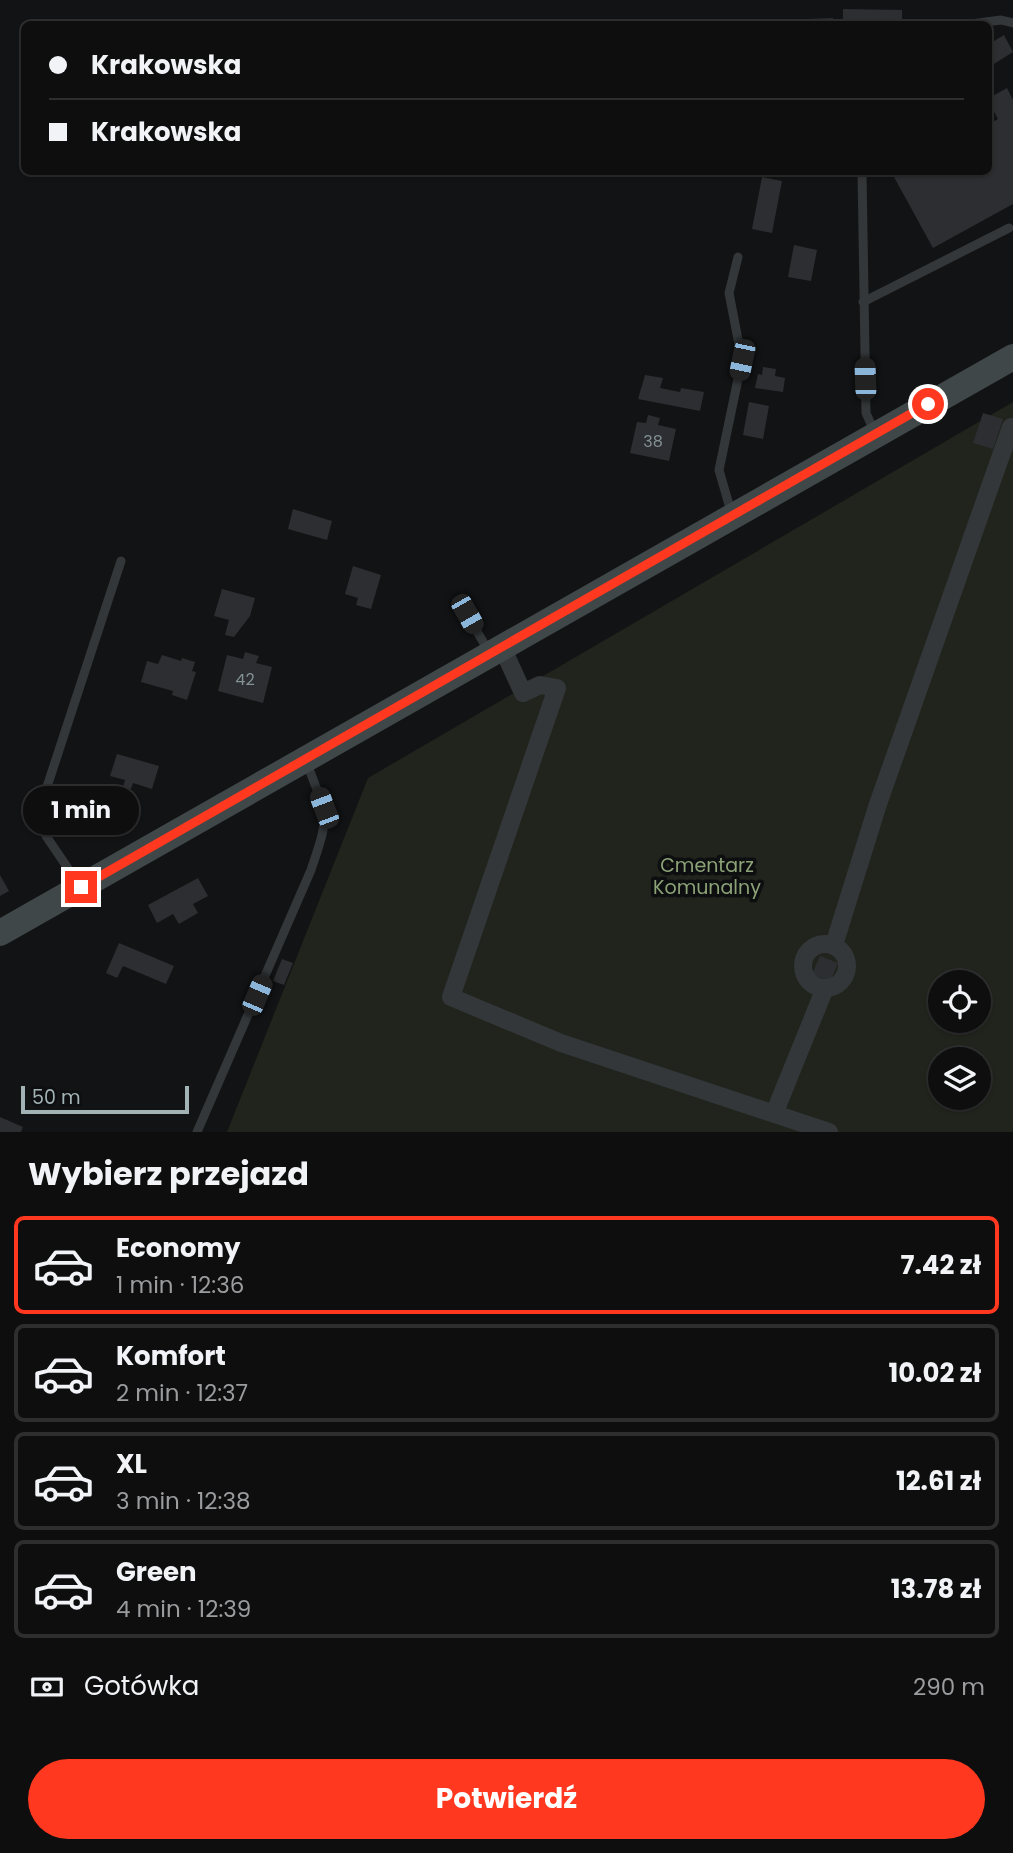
<!DOCTYPE html>
<html lang="pl">
<meta charset="utf-8">
<style>
body{margin:0;font-family:Poppins,sans-serif;background:#1c1c1d;color:#f1f3f6;height:100vh;display:flex;flex-direction:column;font-size:26px;white-space:nowrap}
*{box-sizing:border-box;margin:0}
p{font-size:23px;color:#9b9c9e}
.icon{flex:none;width:38px;height:38px;fill:none;stroke:currentColor;stroke-width:2;stroke-linecap:round;stroke-linejoin:round}
.map{position:relative;height:1132px;overflow:hidden}
.side{display:flex;flex-direction:column;background:#0e0e0f;flex:1}
.side>*{flex:none}
.banner{position:absolute;left:21px;top:21px;width:971px;height:154px;border-radius:10px;box-shadow:0 2px 5px #0004,0 0 0 2px #2e2e2f;display:grid;align-content:center;height:154px;padding:0 28px;background:#0e0e0f}
.fabs{position:absolute;left:928px;top:970px;display:grid;gap:14px}
.fabs a{display:grid;place-items:center;width:63px;height:63px;border-radius:50%;background:#0e0e0f;box-shadow:0 2px 5px #0004,0 0 0 2px #2e2e2f;font-size:35px}
.scale{position:absolute;left:21px;bottom:18px;width:168px;box-sizing:border-box;padding-left:7px;border:4px solid #a2b3b6;border-top:0;font-size:19px;line-height:24px;white-space:nowrap;color:#a2b3b6;-webkit-text-stroke:5px #0d0e0f;paint-order:stroke}
.end{position:absolute;width:32px;height:32px;margin:-16px;border:9px solid #ff381f;background:#fff;box-shadow:0 0 0 4px #fff}
.from{border-radius:50%}
.bubble{position:absolute;height:49px;border-radius:24px;background:#0e0e0f;box-shadow:0 2px 5px #0004,0 0 0 2px #2e2e2f;font-size:23px;font-weight:700;line-height:49px;text-align:center}
.car{position:absolute;width:21px;height:42px;margin:-21px -10px;border-radius:9px;box-shadow:0 0 5px 2px #0007;background:linear-gradient(#222 24%,#8ab4d8 0 40%,#222 0 76%,#8ab4d8 0 86%,#222 0)}
.banner b{display:flex;align-items:center;gap:24px;height:66px;font-size:26px}
.banner b+b{border-top:2px solid #2e2e2f}
.banner i{width:18px;height:18px;background:#f1f3f6}
ul{padding:0;list-style:none}
li{display:flex;align-items:center;gap:21px;height:98px;margin:0 14px 10px;padding:0 14px;border:4px solid #2e2e2f;border-radius:10px}
li div{flex:1}
li b{display:block;font-size:26px}
li em{font-style:normal;font-weight:700}
li.selected{border-color:#ff381f}
li>.icon{width:63px;height:63px;stroke-width:1.5}
h2{padding:0 28px;font-size:32px;line-height:84px}
.pay{display:flex;align-items:center;gap:18px;height:77px;padding:0 28px;font-size:26px}
.pay p{margin-inline-start:auto}
.cta{display:flex;gap:14px;margin-top:auto;padding:14px 28px}
.cta a{flex:1;height:80px;border-radius:42px;background:#ff381f;color:#fff;font-size:28px;font-weight:700;line-height:80px;text-align:center}
.map>svg:first-child{display:block}
.green{fill:#20241c;fill-rule:evenodd}
.building{fill:#2c2e31}
.lines{fill:none;stroke-linecap:round;stroke-linejoin:round}
.lane{stroke:#333739;stroke-width:9}
.street{stroke:#333739;stroke-width:18}
.secondary{stroke:#404749;stroke-width:26}
.route{stroke:#ff381f;stroke-width:9}
.labels{text-anchor:middle;dominant-baseline:central;stroke-width:7;stroke-linejoin:round;paint-order:stroke}
.number-label{font-size:16px;fill:#849295}
.park-label{font-size:19px;fill:#8ca277;stroke:#0d0e0f}
</style>
<div class="map">
<svg width="1013" height="1132" viewBox="0 0 1013 1132">
<rect width="100%" height="100%" fill="#121314"/>
<path class="green" d="M 1013,402 L 1013,1132 L 227,1132 L 368,778 ZM 940,982 L 978,982 L 978,1020 L 940,1020 ZM 940,1059 L 978,1059 L 978,1097 L 940,1097 Z"/>
<path class="building" d="M 843,9 L 902,10 L 902,24 L 843,24 Z
M 833,18 L 833,24 L 806,24 L 806,19 Z
M 1004,35 L 1013,52 L 989,67 L 989,44 Z
M 1007,88 L 1013,100 L 1013,204 L 933,248 L 894,177 L 903,172 L 989,172 L 989,124 L 998,119 L 989,103 L 989,98 Z
M 762,177 L 782,181 L 772,233 L 752,229 Z
M 794,245 L 817,250 L 811,281 L 788,277 Z
M 763,367 L 776,369 L 775,376 L 785,378 L 783,392 L 755,388 L 758,374 L 762,375 Z
M 645,375 L 663,378 L 660,388 L 680,392 L 681,388 L 704,392 L 700,411 L 638,399 Z
M 749,402 L 769,406 L 763,439 L 743,435 Z
M 983,413 L 1003,419 L 993,449 L 973,443 Z
M 648,415 L 660,418 L 658,425 L 676,429 L 669,461 L 630,453 L 637,422 L 646,423 Z
M 293,509 L 332,521 L 327,540 L 288,529 Z
M 353,566 L 381,575 L 371,609 L 356,605 L 358,598 L 345,594 Z
M 222,589 L 255,598 L 250,616 L 234,637 L 225,635 L 229,620 L 214,616 Z
M 245,652 L 259,656 L 256,663 L 272,667 L 263,703 L 218,691 L 227,655 L 243,659 Z
M 162,655 L 181,661 L 182,658 L 195,662 L 192,671 L 196,672 L 187,700 L 172,695 L 173,691 L 141,682 L 147,661 L 158,664 Z
M 117,754 L 159,766 L 152,789 L 133,783 L 131,789 L 123,787 L 125,780 L 110,776 Z
M 0,875 L 9,891 L 0,896 Z
M 198,878 L 208,896 L 193,904 L 198,913 L 179,924 L 173,914 L 157,923 L 148,905 Z
M 119,943 L 174,966 L 166,984 L 123,966 L 117,978 L 106,973 Z
M 820,956 L 838,963 L 830,982 L 812,974 Z
M 282,959 L 293,963 L 284,985 L 273,981 Z
M 0,1117 L 23,1127 L 21,1132 L 0,1132 Z"/>
<g class="lines">
<path class="lane" d="M 971,24 L 1001,20 L 1013,23
M 862,172 L 866,413 L 875,433
M 863,302 L 1009,228
M 732,515 L 719,470 L 742,360 L 729,293 L 738,257
M 461,604 L 489,652
M 80,886 L 46,836 L 42,802 L 121,561
M 197,1132 L 311,870 C 317,851 327,828 324,808 L 306,761"/>
<path class="street" d="M 502,647 L 523,693 L 540,685 L 557,688 L 451,997 L 561,1043 L 829,1132
M803 966a22 22 0 1 1 44 0a22 22 0 1 1-44 0Z
M 834,945 L 878,804 L 1011,427
M 774,1114 L 825,988"/>
<path class="secondary" d="M 0,933 L 1013,357"/>
</g>
<g class="lines">
<path class="route" d="M 81,887 L 928,404"/>
</g>
<g class="labels">
<g class="number-label">
<text x="653" y="441">38</text>
<text x="245" y="679">42</text>
</g>
<g class="park-label">
<text x="707" y="865">Cmentarz<tspan x="707" dy="22">Komunalny</tspan></text>
</g>
</g>
</svg>
<div class="fabs">
<a><svg class="icon" aria-label="locate" viewBox="0 0 24 24"><circle cx="12" cy="12" r="6"/><path d="M12 2v4M12 18v4M2 12h4M18 12h4"/></svg></a>
<a><svg class="icon" aria-label="layers" viewBox="0 0 24 24"><path d="M12 4l9 5-9 5-9-5zM3 14l9 5 9-5"/></svg></a>
</div>
<div class="scale">50 m</div>
<i class="end from" style="left:928px;top:404px"></i>
<i class="end" style="left:81px;top:887px"></i>
<div class="bubble" style="left:23px;top:786px;width:116px">1 min</div>
<i class="car" style="left:742px;top:360px;rotate:192deg"></i>
<i class="car" style="left:865px;top:379px;rotate:358deg"></i>
<i class="car" style="left:467px;top:614px;rotate:150deg"></i>
<i class="car" style="left:324px;top:808px;rotate:339deg"></i>
<i class="car" style="left:257px;top:995px;rotate:23deg"></i>
<div class="banner">
<b><i class="from"></i>Krakowska</b>
<b><i></i>Krakowska</b>
</div>
</div>
<section class="side">
<h2>Wybierz przejazd</h2>
<ul>
<li class="selected"><svg class="icon" aria-label="car" viewBox="0 0 24 24"><path d="M5 17H2v-5l4-1 3-4h7l3 4 3 1v5h-3M9 17h6M6 11h13"/><circle cx="7" cy="17" r="2"/><circle cx="17" cy="17" r="2"/></svg><div><b>Economy</b><p>1 min · 12:36</p></div><em>7.42 zł</em></li>
<li><svg class="icon" aria-label="car" viewBox="0 0 24 24"><path d="M5 17H2v-5l4-1 3-4h7l3 4 3 1v5h-3M9 17h6M6 11h13"/><circle cx="7" cy="17" r="2"/><circle cx="17" cy="17" r="2"/></svg><div><b>Komfort</b><p>2 min · 12:37</p></div><em>10.02 zł</em></li>
<li><svg class="icon" aria-label="car" viewBox="0 0 24 24"><path d="M5 17H2v-5l4-1 3-4h7l3 4 3 1v5h-3M9 17h6M6 11h13"/><circle cx="7" cy="17" r="2"/><circle cx="17" cy="17" r="2"/></svg><div><b>XL</b><p>3 min · 12:38</p></div><em>12.61 zł</em></li>
<li><svg class="icon" aria-label="car" viewBox="0 0 24 24"><path d="M5 17H2v-5l4-1 3-4h7l3 4 3 1v5h-3M9 17h6M6 11h13"/><circle cx="7" cy="17" r="2"/><circle cx="17" cy="17" r="2"/></svg><div><b>Green</b><p>4 min · 12:39</p></div><em>13.78 zł</em></li>
</ul>
<div class="pay"><svg class="icon" aria-label="cash" viewBox="0 0 24 24"><path d="M3 7h18v10H3z"/><circle cx="12" cy="12" r="2"/></svg>Gotówka<p>290 m</p></div>
<div class="cta"><a>Potwierdź</a></div>
</section>
